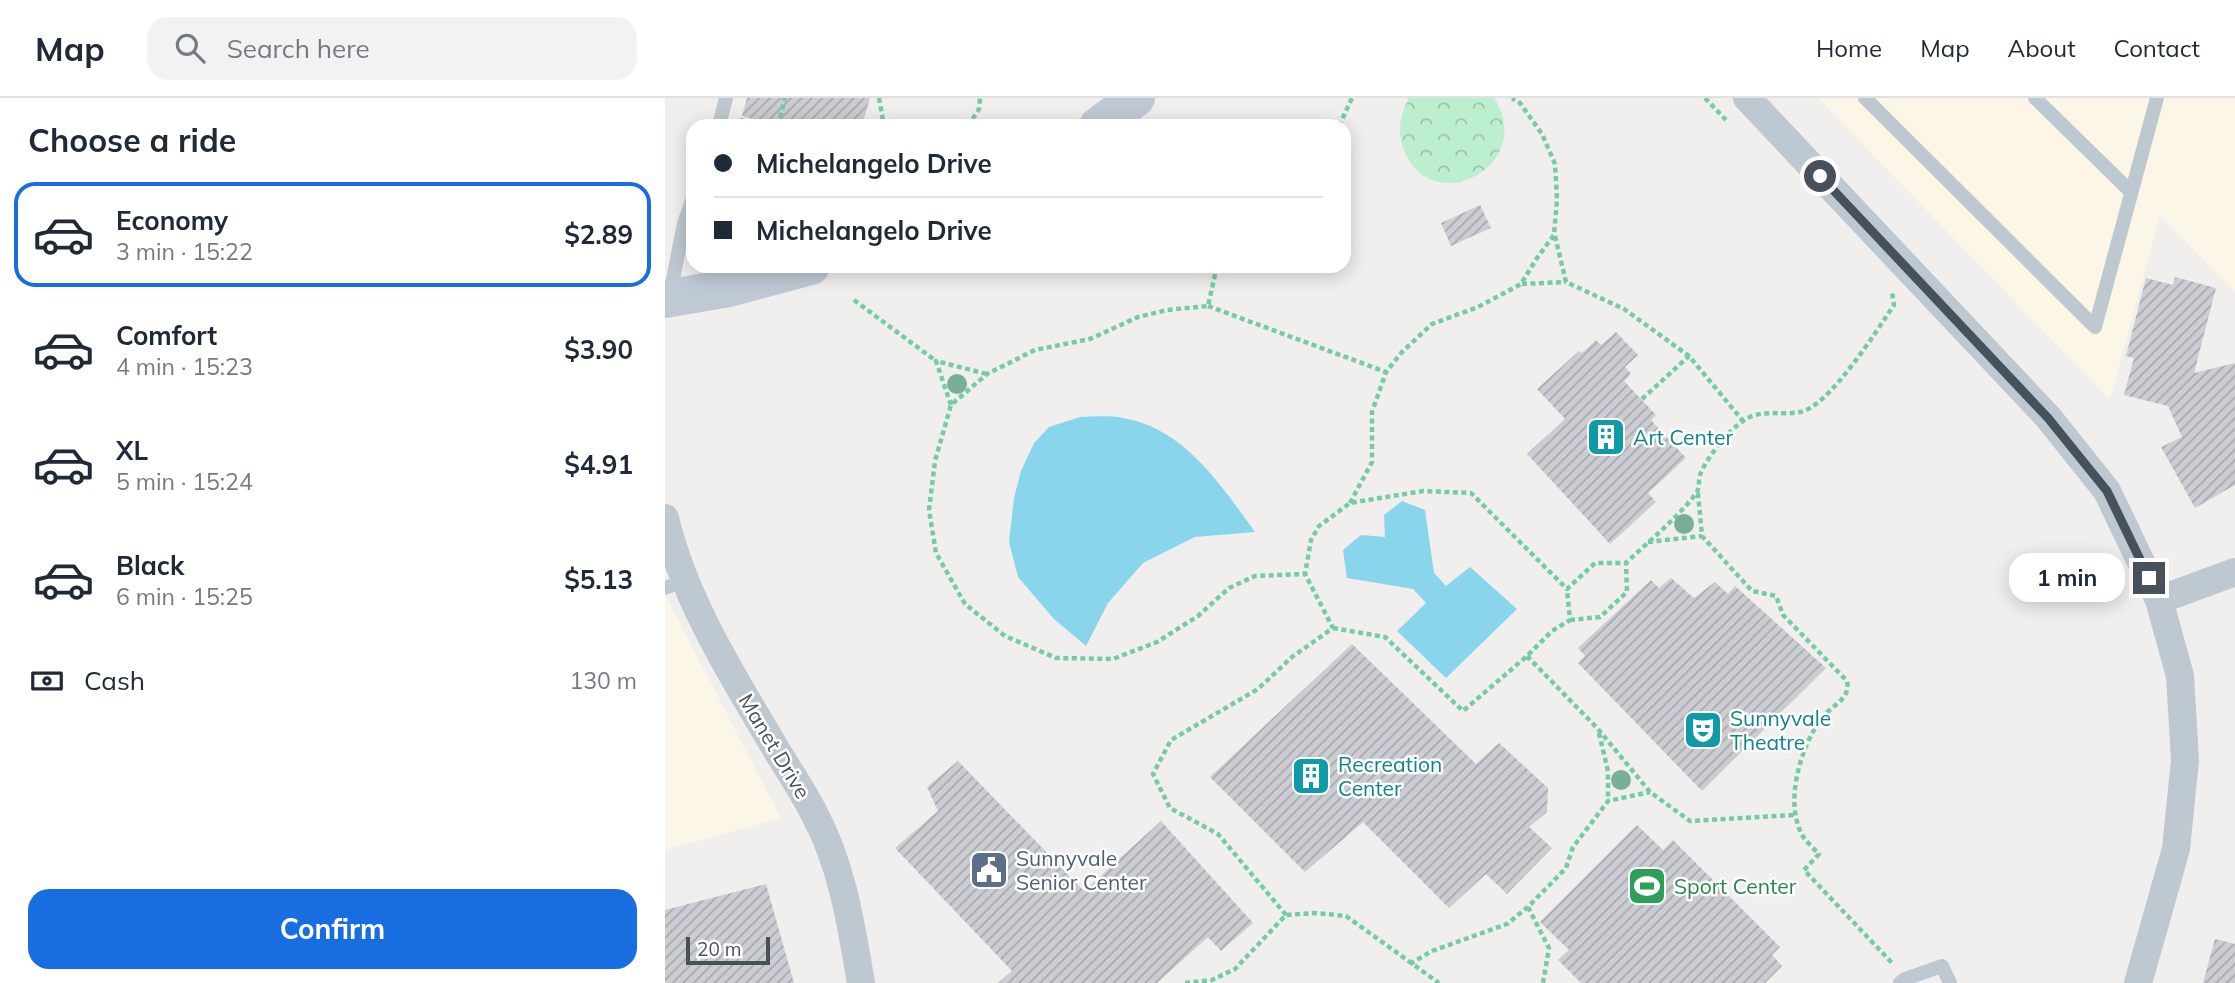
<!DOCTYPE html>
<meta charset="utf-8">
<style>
body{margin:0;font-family:Mulish,sans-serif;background:#f2f2f3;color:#1f2937;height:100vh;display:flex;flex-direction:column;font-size:26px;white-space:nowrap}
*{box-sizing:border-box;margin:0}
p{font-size:23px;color:#747a83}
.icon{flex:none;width:38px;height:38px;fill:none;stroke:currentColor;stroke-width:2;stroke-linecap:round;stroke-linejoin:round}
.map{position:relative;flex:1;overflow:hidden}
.details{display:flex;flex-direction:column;background:#fff;width:665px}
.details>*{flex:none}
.banner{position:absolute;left:21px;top:21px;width:665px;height:154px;border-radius:21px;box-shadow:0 4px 18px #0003;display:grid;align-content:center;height:154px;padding:0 28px;background:#fff}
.scale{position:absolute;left:21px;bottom:18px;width:84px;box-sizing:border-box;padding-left:7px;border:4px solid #46515c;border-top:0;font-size:19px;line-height:24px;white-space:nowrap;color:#46515c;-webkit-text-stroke:5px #fff;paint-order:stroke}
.end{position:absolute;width:32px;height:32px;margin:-16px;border:9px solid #46515c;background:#fff;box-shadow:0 0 0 4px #fff}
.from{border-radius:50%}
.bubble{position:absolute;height:49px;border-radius:21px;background:#fff;box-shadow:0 4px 18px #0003;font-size:23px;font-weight:700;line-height:49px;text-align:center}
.banner b{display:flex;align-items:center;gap:24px;height:66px;font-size:26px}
.banner b+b{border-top:2px solid #e0e1e3}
.banner i{width:18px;height:18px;background:#1f2937}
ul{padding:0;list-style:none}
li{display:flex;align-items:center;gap:21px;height:105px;margin:0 14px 10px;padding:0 14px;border:4px solid transparent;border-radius:21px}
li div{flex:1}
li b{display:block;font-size:26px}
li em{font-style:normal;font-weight:700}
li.current{border-color:#186ee1}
li>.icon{width:63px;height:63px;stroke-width:1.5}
h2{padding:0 28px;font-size:32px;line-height:84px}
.pay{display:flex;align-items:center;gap:18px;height:77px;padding:0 28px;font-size:26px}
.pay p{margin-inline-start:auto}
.cta{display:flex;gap:14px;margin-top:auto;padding:14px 28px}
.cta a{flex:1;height:80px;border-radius:21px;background:#186ee1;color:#fff;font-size:28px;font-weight:700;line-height:80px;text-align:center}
header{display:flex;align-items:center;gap:42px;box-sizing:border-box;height:98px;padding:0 35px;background:#fff;border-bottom:2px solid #e0e1e3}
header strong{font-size:33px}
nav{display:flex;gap:38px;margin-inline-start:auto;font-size:24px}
.search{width:490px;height:63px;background:#f2f2f3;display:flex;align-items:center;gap:18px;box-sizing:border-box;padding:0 24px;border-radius:21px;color:#747a83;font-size:26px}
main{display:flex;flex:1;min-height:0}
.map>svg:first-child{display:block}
.commercial{fill:#fcf6e7}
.forest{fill:url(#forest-crowns)}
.water{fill:#89d6ec}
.building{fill:url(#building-hatch)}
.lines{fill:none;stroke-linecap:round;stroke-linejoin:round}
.path{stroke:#74cda2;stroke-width:4.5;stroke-dasharray:5 3.5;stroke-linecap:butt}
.lane{stroke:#bec8d0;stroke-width:14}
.street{stroke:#bec8d0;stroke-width:28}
.secondary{stroke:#bfc9d5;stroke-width:38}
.tree{fill:#79b094}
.route{stroke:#46515c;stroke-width:9}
.labels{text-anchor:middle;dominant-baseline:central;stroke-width:5;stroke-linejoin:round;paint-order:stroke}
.culture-label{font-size:21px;fill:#0d838f;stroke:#fff;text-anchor:start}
.street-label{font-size:21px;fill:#46515c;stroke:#fff}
.service-label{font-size:21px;fill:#4e5e75;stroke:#fff;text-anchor:start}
.leisure-label{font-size:21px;fill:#27864d;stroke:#fff;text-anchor:start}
</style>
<header>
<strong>Map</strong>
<div class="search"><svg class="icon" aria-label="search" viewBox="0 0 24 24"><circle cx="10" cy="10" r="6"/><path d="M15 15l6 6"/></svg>Search here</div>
<nav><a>Home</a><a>Map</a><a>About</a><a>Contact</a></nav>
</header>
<main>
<section class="details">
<h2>Choose a ride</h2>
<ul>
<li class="current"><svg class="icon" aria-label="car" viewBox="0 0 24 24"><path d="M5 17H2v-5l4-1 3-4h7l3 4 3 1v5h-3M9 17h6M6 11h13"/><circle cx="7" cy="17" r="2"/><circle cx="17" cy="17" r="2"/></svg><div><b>Economy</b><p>3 min · 15:22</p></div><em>$2.89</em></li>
<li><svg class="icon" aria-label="car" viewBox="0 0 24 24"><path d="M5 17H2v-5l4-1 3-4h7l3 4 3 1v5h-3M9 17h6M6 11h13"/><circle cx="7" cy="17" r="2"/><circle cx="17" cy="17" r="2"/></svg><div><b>Comfort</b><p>4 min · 15:23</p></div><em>$3.90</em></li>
<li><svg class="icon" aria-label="car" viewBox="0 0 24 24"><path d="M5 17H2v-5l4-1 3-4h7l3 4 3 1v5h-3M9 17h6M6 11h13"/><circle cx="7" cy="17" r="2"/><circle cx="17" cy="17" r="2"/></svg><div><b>XL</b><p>5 min · 15:24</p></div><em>$4.91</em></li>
<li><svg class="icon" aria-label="car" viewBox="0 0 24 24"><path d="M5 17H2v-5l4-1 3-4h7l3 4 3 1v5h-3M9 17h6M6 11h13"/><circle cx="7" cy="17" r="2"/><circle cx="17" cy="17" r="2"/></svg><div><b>Black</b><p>6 min · 15:25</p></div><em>$5.13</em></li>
</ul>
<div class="pay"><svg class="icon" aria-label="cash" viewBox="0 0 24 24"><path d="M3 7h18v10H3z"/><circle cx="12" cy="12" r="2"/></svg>Cash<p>130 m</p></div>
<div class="cta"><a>Confirm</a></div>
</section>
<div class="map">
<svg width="1570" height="885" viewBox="0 0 1570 885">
<defs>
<pattern id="forest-crowns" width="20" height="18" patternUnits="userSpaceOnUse" patternTransform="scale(1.75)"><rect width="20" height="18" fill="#bcefd0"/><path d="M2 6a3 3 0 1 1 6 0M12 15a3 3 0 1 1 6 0" fill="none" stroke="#9bc4ac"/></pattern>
<pattern id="building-hatch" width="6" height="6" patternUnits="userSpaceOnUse" patternTransform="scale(1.75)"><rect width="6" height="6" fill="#cbcdd3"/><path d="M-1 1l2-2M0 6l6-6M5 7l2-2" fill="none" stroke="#a7a9ae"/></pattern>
</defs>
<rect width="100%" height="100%" fill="#f1eeee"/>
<path class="commercial" d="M 1153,0 L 1570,0 L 1570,194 L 1495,117 L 1445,302 Z
M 0,497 L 116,720 L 0,752 Z"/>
<path class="forest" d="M 744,0 L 829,0 C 872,66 771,120 741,57 C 731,36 734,19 744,0 Z"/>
<path class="water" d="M 415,319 C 429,319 444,317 458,320 C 519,330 556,387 590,434 L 530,439 L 478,465 L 443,505 L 421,548 L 389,521 L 353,479 L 344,444 L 349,400 L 356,373 L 369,345 L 384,329 Z
M 737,403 L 760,412 L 769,475 L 781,488 L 805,469 L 852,511 L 781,580 L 732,533 L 761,505 L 748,491 L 682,480 L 678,452 L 696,437 L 720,439 L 719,417 Z"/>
<path class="building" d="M 82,0 L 205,0 L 197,28 L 114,28 L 77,18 Z
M 815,107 L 826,130 L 786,148 L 776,125 Z
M 1510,179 L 1551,190 L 1529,275 L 1570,265 L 1570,387 L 1530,410 L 1496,349 L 1517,339 L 1503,308 L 1459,297 L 1469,260 L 1461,258 L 1481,180 L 1508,187 Z
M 951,234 L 973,257 L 960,269 L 966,276 L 959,283 L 991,317 L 986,322 L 1021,360 L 983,395 L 991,404 L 945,446 L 862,356 L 900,321 L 872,291 L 914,253 L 917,255 L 931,242 L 936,247 Z
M 1006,480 L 1029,500 L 1050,484 L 1063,496 L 1070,488 L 1161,570 L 1037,693 L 913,565 L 920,558 L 913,550 L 986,482 L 994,490 Z
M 687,546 L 811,666 L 834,645 L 883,690 L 882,714 L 864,729 L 887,750 L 842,796 L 821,776 L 784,810 L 698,724 L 640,774 L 545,679 Z
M 293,663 L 419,793 L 496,723 L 588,825 L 556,853 L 543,839 L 492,885 L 333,885 L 347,873 L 230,750 L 273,713 L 262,689 Z
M 972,727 L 998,752 L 1008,742 L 1115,849 L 1107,857 L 1117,868 L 1100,885 L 916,885 L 893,862 L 904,852 L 875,824 Z
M 101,786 L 129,885 L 0,885 L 0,812 Z
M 1550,841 L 1570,846 L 1570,885 L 1538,885 Z"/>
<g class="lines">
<path class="path" d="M 214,0 L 219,28
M 1040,0 L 1061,22
M 75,22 L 98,28
M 113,28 L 120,0
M 303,28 L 314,11 L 315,0
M 674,28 L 687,0
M 890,138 L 901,184 L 959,211 L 1024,258 L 1078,323
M 552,168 L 543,208 L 502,212 L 473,219 L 425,241 L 370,252 L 322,276 L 286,307 L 270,363 L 264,412 L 271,455 L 300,506 L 340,538 L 391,560 L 448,561 L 492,544 L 533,518 L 564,490 L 590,478 L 640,476 L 646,442 L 654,428 L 685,405 L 758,393 L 806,395 L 902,491 L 930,465 L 961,465 C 984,443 1010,422 1030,397 C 1035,392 1033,384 1035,377 C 1040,362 1064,332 1078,323 C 1096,310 1116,318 1135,314 C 1164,309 1212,232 1229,207 L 1227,195
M 857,186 L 901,184
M 189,202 L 271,263
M 543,208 L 721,274
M 977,301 L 1024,258
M 286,307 L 271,263 L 322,276
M 1033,395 L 1037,438 L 1087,493 L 1111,498 L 1118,517 L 1182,583 C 1186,602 1166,607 1156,621 C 1135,650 1118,707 1139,740 C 1143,745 1149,751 1154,756 L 1139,772 L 1228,866
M 685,405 L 707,364 L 707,314 L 721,274 L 737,254 L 767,226 L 813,209 L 856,186 L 872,160 L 889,137 L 892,101 L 890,66 L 877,36 L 855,5 L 847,0
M 983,444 L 1037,438
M 905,522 L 935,519 L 962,494 L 961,465
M 668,530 L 720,539 L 798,613 L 862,558 L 887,533 L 905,522 L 902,491
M 862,558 L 933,631 L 985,694 L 1025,723 L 1130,717
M 934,635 L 943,673 L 943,703
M 863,809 L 884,850 L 878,885
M 621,817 L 553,736 L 505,710 L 488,676 L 506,642 L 593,591 L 627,559 L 668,530 L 640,476
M 745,866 L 767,853 L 842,826 L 863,809 L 901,770 L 908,749 L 943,703 L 985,694
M 520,885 L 547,882 L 570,871 L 621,817 L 650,815 L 681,818 L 774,885"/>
<path class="lane" d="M 1200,0 L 1430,229 L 1492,0
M 1370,0 L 1466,94
M 54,28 L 61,0
M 5,197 L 19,125 L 28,100
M 0,490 L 21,482
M 1235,885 L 1240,881 L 1277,868 L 1285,885"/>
<path class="street" d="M 1082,0 L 1383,319 L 1442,393 L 1494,502 L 1515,578 L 1520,662 L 1511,751 L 1473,885
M 0,420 C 20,505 71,583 115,658 C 127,677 140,697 150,717 C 178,770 186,827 196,885
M 1494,502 L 1570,474"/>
<path class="secondary" d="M 433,28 L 471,0
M 0,201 L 64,190 L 146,168"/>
</g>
<g class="tree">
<circle cx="292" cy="286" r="10"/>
<circle cx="1019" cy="426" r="10"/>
<circle cx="956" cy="682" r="10"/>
</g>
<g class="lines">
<path class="route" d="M 1155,78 L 1383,320 L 1442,393 L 1484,480"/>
</g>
<defs>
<symbol id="building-square" viewBox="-11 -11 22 22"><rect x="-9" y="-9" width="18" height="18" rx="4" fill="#0f9aa8" stroke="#fff"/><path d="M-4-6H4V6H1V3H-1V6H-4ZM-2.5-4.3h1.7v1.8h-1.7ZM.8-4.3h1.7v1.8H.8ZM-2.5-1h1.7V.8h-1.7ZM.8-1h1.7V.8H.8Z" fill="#fff"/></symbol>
<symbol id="theatre-square" viewBox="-11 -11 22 22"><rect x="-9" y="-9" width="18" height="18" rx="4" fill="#0f9aa8" stroke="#fff"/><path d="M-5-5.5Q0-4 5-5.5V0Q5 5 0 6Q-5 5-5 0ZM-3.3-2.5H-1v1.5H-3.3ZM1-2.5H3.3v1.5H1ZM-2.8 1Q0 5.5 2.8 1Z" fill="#fff"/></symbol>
<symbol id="civic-square" viewBox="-11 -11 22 22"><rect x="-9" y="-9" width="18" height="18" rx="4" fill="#5c6f8a" stroke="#fff"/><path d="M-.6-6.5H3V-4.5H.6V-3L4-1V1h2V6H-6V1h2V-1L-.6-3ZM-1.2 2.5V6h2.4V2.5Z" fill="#fff"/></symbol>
<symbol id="stadium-square" viewBox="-11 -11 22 22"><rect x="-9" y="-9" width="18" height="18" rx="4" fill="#2e9e5b" stroke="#fff"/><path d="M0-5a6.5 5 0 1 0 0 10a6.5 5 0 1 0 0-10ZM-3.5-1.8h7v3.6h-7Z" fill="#fff"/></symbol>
</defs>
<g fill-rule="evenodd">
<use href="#building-square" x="919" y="317" width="44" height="44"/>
<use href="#theatre-square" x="1016" y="610" width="44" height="44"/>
<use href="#building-square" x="624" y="656" width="44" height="44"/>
<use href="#civic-square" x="302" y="750" width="44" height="44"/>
<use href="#stadium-square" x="960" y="766" width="44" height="44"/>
</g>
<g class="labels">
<g class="culture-label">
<text x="968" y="339">Art Center</text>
<text x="1065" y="620">Sunnyvale<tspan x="1065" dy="24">Theatre</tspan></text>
<text x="673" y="666">Recreation<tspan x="673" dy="24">Center</tspan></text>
</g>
<g class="street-label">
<text transform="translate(110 648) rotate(59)">Manet Drive</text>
</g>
<g class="service-label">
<text x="351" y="760">Sunnyvale<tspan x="351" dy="24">Senior Center</tspan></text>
</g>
<g class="leisure-label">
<text x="1009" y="788">Sport Center</text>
</g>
</g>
</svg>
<div class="scale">20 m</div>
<i class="end from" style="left:1155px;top:78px"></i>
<i class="end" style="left:1484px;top:480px"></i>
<div class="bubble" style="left:1344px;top:455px;width:116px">1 min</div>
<div class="banner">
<b><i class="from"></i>Michelangelo Drive</b>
<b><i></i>Michelangelo Drive</b>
</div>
</div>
</main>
